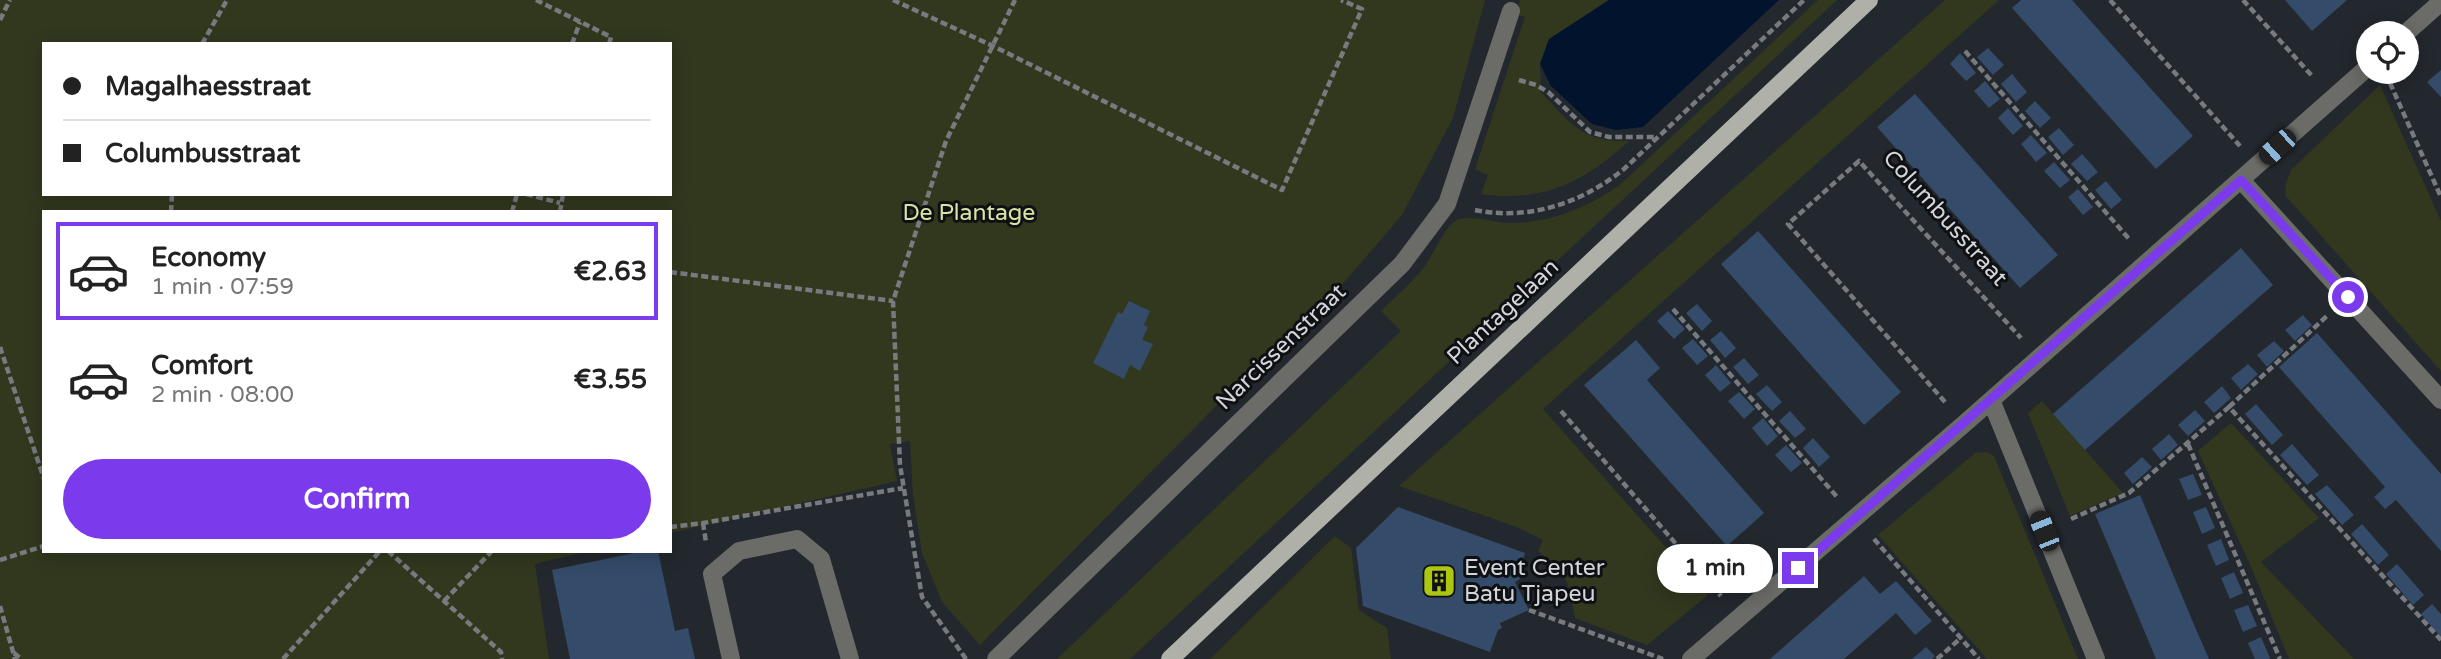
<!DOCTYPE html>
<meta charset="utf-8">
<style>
body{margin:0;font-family:"Varela Round",sans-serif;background:#f6f6f6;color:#222;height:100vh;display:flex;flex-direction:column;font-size:26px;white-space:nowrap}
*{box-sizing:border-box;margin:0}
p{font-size:23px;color:#767676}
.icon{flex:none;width:38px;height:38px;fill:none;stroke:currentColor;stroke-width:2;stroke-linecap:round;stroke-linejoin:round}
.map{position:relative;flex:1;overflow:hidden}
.sheet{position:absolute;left:42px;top:210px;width:630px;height:343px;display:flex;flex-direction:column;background:#fff;border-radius:0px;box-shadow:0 4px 18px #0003}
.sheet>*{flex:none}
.guide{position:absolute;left:42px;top:42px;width:630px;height:154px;border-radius:0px;box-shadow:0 4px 18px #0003;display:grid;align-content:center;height:154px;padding:0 21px;background:#fff}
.fabs{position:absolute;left:2356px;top:21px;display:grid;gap:14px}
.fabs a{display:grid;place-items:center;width:63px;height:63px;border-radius:50%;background:#fff;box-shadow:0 4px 18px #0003;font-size:35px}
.end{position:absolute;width:32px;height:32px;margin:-16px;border:9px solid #7c3aed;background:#fff;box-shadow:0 0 0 4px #fff}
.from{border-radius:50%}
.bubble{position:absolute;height:49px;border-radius:24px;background:#fff;box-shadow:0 4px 18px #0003;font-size:23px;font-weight:800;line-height:49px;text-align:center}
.car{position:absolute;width:21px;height:42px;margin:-21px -10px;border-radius:9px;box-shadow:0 0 5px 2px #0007;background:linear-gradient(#222 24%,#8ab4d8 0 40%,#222 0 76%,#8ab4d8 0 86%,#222 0)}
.guide b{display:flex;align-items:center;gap:24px;height:66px;font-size:26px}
.guide b+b{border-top:2px solid #e0e0e0}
.guide i{width:18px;height:18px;background:#222}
ul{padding:12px 0 0;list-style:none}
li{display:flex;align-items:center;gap:21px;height:98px;margin:0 14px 10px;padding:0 7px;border:4px solid transparent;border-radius:0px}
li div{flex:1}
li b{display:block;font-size:26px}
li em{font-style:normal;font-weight:800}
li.active{border-color:#7c3aed}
li>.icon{width:63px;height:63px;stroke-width:1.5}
.action{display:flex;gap:14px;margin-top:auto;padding:14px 21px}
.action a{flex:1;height:80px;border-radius:42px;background:#7c3aed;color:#fff;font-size:28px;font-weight:800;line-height:80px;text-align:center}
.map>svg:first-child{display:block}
.green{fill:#32381e;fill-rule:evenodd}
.water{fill:#01132d}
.building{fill:#344b69}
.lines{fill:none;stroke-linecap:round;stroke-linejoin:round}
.path{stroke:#777b80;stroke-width:4.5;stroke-dasharray:7 3.5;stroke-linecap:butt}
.minor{stroke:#6b6c68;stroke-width:18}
.major{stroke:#afb1a9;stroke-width:18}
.route{stroke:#7c3aed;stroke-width:9}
.labels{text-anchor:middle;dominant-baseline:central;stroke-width:6;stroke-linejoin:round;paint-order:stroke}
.park-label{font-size:23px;fill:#d6e5a2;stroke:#0e1013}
.street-label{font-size:23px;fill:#d2d5d9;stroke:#0e1013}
.poi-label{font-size:23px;fill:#d2d5d9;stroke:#0e1013;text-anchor:start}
</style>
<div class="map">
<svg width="2441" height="659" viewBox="0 0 2441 659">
<rect width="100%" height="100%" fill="#23282e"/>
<path class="green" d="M 0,0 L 1485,0 L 1453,118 L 1402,215 L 1340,287 L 1306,315 L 980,645 L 942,602 L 922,553 L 913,495 L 910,441 L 890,444 L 897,481 L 670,533 L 670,212 L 44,212 L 44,551 L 589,551 L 535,564 L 549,659 L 0,659 ZM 44,44 L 670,44 L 670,194 L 44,194 Z
M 1520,0 L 1609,0 L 1549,39 L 1540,64 L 1541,92 C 1570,123 1583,143 1629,141 C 1584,182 1543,203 1481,194 L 1488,175 L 1475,169 L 1525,17 L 1516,14 Z
M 1818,0 L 1837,0 L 1130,659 L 1057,659 L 1401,331 L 1381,311 C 1397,295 1417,279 1429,260 C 1435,250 1447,224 1457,220 C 1472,214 1494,223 1510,223 C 1551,223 1588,207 1621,184 Z
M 1945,0 L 1999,0 L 1543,409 L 1708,595 L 1647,645 L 1575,618 L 1570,590 L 1561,570 L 1538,551 L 1543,540 L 1517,527 L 1399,486 Z
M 2380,85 L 2441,221 L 2441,371 L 2285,195 L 2286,183 L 2291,170 Z
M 2042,401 L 2123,493 L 2070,516 L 2028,413 Z
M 2231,423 L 2319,518 L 2261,562 L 2354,659 L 2289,659 L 2252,569 L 2198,451 Z
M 1987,452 L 1994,456 L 2078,659 L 1987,659 L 1878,535 L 1975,453 Z
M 1335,536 L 1351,548 L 1359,610 L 1387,628 L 1391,659 L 1210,659 Z"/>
<path class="water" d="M 1609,0 L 1779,0 L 1643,127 L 1616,130 L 1592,124 L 1551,86 L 1540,64 L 1549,39 Z"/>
<path class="building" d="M 2021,0 L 2072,0 L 2193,136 L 2156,169 L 2012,8 Z
M 2285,0 L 2347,0 L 2312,31 Z
M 1988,48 L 2004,65 L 1993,75 L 1977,57 Z
M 1960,53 L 1976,73 L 1966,81 L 1950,64 Z
M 2441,70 L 2441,97 L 2427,82 Z
M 2012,74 L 2027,92 L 2016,102 L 2001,84 Z
M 1985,81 L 2000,99 L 1989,108 L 1974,91 Z
M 1915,94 L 2058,255 L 2020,288 L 1877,127 Z
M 2035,101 L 2051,118 L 2040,128 L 2025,111 Z
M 2008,108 L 2023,126 L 2013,135 L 1998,118 Z
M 2059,128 L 2074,145 L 2063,155 L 2048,137 Z
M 2031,135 L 2047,153 L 2036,162 L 2021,144 Z
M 2082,154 L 2098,172 L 2087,181 L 2071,164 Z
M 2054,162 L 2070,180 L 2060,188 L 2044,171 Z
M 2106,181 L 2122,200 L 2111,209 L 2095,190 Z
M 2078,189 L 2093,207 L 2083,215 L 2068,197 Z
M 1758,231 L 1901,392 L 1864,425 L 1721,264 Z
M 2241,248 L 2273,285 L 2085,450 L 2053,414 Z
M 1129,301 L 1150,311 L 1144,325 L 1148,327 L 1142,340 L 1153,344 L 1140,371 L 1130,365 L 1124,379 L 1093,363 L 1118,312 L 1122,314 Z
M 1697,304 L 1712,321 L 1702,331 L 1686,313 Z
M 1668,311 L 1685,329 L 1674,339 L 1657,321 Z
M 2303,315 L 2312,325 L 2295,341 L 2285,330 Z
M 1721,331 L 1736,348 L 1725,358 L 1710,340 Z
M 2317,333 L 2441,474 L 2441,551 L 2396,500 L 2385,509 L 2374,497 L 2385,487 L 2279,367 Z
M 1693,339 L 1708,356 L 1697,365 L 1682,348 Z
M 1636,340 L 1660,368 L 1647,380 L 1764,513 L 1727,546 L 1584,385 Z
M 2274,341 L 2284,351 L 2267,367 L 2257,355 Z
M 1744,358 L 1759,375 L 1748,384 L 1733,367 Z
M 2248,364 L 2258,374 L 2241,390 L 2231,378 Z
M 1716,365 L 1731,383 L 1720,392 L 1705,375 Z
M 1767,385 L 1782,402 L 1772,411 L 1756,394 Z
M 2222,386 L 2231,398 L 2214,413 L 2204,402 Z
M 1739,392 L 1755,409 L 1744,419 L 1728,401 Z
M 2256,404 L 2283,435 L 2272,445 L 2245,414 Z
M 2195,410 L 2205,421 L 2188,436 L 2178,425 Z
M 1790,411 L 1806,429 L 1795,438 L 1779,421 Z
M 1763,418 L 1778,436 L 1767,446 L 1752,428 Z
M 2169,434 L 2178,445 L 2161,460 L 2152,449 Z
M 1813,438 L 1830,457 L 1819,467 L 1803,448 Z
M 2292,444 L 2319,475 L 2307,485 L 2280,455 Z
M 1786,445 L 1802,463 L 1791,472 L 1775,455 Z
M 2142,457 L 2152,467 L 2133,484 L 2124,473 Z
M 2193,474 L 2202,495 L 2188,500 L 2179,479 Z
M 2327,485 L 2354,515 L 2342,525 L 2315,494 Z
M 2140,495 L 2195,627 L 2209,659 L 2156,659 L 2123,580 L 2095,514 Z
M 1398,507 L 1525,553 L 1518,575 L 1520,579 L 1515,582 L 1529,610 L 1500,623 L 1502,628 L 1498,630 L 1490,652 L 1363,606 L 1356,548 Z
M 2206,507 L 2215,528 L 2202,534 L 2193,512 Z
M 2362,524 L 2389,555 L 2378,565 L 2351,534 Z
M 2221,539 L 2229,560 L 2216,566 L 2207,545 Z
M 644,551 L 658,551 L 675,631 L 688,628 L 695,659 L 570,659 L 552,570 Z
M 2397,564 L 2424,595 L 2413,605 L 2386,574 Z
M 2234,572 L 2243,593 L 2230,599 L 2221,578 Z
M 1864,576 L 1880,594 L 1896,581 L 1932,621 L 1915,635 L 1896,613 L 1844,659 L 1770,659 Z
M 2432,604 L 2441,614 L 2441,637 L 2421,614 Z
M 2248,605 L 2257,626 L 2243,632 L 2234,610 Z
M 2261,637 L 2270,658 L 2269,659 L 2255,659 L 2248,643 Z
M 1926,647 L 1935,656 L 1932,659 L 1912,659 Z"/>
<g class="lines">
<path class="path" d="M 536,0 L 611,37 L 609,44
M 893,0 L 993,46 L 1282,190 L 1362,9 L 1341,0
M 2110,0 L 2240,146
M 2243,0 L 2313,77
M 0,20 L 10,0
M 202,44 L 227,0
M 572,44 L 580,22
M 1965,51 L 2130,240
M 1519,80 L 1536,85 L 1548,92 L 1590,132 L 1609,137 L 1657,137
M 2390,83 L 2441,197
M 526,194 L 560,203
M 1475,210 C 1529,221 1582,203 1624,169 L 1804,0
M 171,212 L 172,194
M 512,212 L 517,194
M 560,212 L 563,194
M 670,272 L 893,301
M 1673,309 L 1838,498
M 0,347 L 44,479
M 1945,402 L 1788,224 L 1859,161 L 2021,338
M 2229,407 L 2328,315
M 1561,411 L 1721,596
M 2188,444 L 2280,659
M 2071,519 L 2129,493 L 2229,407 L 2441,640
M 703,523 L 706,542
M 670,527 L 703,523 L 903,488
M 1874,539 L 1979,659
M 388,551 L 501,652 L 502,659
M 0,560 L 44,546
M 444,601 L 492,551
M 0,606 L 15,659
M 1529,610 L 1663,659
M 14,653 L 21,659
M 283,659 L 380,551
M 966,659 L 922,597 L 900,465 L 893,301 L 946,141 L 1015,0
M 1937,659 L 1961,638"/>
<path class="minor" d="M 2406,33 L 2441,2
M 2241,180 L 2441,400
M 1991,400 L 2096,659
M 731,659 L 712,574 L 739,551 L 797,539 L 821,559 L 850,659
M 996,659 L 1402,264 L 1447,204 L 1511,11
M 1691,659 L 1964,424 L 2368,67"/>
<path class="major" d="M 1170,659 L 1869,0"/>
</g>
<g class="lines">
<path class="route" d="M 1798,568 L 2241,180 L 2348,297"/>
</g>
<defs>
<symbol id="building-square" viewBox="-11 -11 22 22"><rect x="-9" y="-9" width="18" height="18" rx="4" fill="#acc611" stroke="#0e1013"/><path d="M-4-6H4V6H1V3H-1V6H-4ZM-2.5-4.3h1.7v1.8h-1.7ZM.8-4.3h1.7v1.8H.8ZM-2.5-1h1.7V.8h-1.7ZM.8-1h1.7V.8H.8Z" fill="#111"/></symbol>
</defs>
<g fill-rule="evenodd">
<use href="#building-square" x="1420" y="562" width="38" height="38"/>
</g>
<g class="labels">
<g class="park-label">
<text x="969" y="213">De Plantage</text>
</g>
<g class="street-label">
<text transform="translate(1945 218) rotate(48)">Columbusstraat</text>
<text transform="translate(1503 312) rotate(-43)">Plantagelaan</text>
<text transform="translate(1281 347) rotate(-44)">Narcissenstraat</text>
</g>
<g class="poi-label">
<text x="1464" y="568">Event Center<tspan x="1464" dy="26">Batu Tjapeu</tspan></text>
</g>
</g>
</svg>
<div class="fabs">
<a><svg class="icon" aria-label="locate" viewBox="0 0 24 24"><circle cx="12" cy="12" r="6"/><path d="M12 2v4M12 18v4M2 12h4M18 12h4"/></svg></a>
</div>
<i class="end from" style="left:2348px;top:297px"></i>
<i class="end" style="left:1798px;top:568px"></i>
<div class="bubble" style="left:1657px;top:544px;width:116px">1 min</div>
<i class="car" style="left:2277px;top:147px;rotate:228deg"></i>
<i class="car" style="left:2044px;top:531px;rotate:338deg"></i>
<div class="guide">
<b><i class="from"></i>Magalhaesstraat</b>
<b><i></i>Columbusstraat</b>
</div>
<section class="sheet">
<ul>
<li class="active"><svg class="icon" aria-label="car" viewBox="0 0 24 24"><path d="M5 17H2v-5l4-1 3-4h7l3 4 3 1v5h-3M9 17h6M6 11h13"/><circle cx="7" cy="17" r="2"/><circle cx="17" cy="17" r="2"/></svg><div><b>Economy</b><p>1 min · 07:59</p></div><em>€2.63</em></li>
<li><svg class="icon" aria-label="car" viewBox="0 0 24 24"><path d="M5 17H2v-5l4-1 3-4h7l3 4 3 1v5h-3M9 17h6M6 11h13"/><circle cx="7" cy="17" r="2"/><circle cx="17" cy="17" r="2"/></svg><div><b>Comfort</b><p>2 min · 08:00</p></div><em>€3.55</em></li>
</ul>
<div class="action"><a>Confirm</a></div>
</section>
</div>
